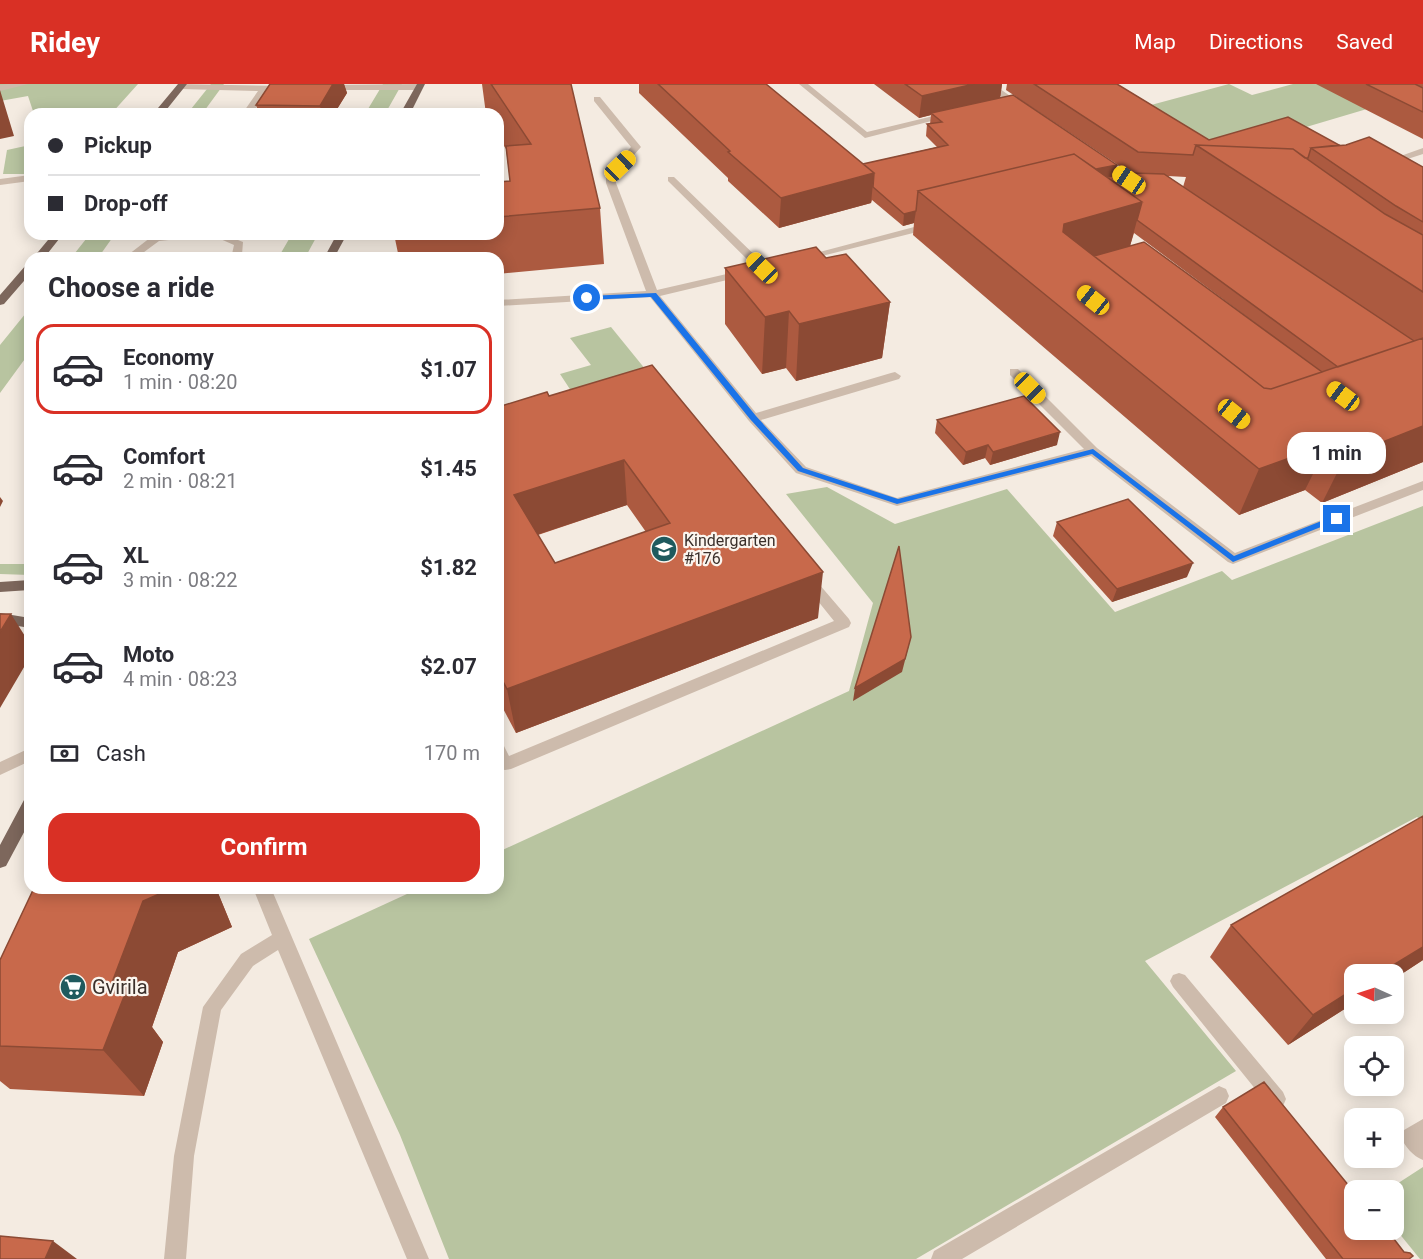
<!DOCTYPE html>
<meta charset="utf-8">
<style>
body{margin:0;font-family:Roboto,sans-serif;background:#f7f7f7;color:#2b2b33;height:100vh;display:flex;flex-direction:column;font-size:22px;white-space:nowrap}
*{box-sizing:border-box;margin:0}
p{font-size:20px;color:#7c7c81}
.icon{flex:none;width:33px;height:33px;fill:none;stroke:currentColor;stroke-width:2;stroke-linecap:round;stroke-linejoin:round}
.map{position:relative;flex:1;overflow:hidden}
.side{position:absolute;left:24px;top:168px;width:480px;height:642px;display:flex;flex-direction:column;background:#fff;border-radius:18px;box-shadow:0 3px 15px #0003}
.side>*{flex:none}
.guide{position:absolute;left:24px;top:24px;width:480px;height:132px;border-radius:18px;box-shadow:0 3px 15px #0003;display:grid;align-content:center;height:132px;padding:0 24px;background:#fff}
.needle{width:39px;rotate:273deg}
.tools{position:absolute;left:1344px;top:880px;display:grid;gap:12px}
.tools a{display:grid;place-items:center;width:60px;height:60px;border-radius:12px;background:#fff;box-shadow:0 3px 15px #0003;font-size:30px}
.end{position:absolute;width:27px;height:27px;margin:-14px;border:8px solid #1a73e8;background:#fff;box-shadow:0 0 0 3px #fff}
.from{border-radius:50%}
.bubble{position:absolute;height:42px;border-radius:18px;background:#fff;box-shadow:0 3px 15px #0003;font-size:20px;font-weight:700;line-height:42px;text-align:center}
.car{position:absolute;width:18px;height:36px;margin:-18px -9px;border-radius:8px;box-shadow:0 0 4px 2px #0007;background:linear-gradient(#f5c518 24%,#345 0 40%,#f5c518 0 76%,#345 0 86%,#f5c518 0)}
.guide b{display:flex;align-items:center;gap:21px;height:57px;font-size:22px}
.guide b+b{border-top:2px solid #e1e1e2}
.guide i{width:15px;height:15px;background:#2b2b33}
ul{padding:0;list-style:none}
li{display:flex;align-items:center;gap:18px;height:90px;margin:0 12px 9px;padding:0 12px;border:3px solid transparent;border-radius:18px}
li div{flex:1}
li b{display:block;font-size:22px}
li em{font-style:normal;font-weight:700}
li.selected{border-color:#d93025}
li>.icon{width:54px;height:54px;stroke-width:1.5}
h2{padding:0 24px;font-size:27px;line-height:72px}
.pay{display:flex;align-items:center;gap:15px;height:66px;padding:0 24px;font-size:22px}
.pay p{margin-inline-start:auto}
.button{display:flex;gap:12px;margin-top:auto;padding:12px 24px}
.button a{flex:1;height:69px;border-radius:18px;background:#d93025;color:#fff;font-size:24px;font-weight:700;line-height:69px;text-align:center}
header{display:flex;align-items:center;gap:36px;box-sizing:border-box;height:84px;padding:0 30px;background:#d93025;color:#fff}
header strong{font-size:28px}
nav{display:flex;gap:33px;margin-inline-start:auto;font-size:21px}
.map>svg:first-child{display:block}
.green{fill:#b8c4a0}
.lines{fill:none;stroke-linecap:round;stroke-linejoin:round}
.minor{fill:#cdbbac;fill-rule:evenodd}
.major{fill:#7d675c;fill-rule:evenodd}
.wall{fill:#ac5a40;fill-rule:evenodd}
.shaded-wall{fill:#8c4a34}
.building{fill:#c8694b;stroke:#8c4a34;stroke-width:1.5;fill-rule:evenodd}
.route{fill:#1a73e8}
.labels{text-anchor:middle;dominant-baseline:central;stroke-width:4.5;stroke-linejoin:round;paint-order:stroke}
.poi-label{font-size:16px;fill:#3b302b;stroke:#fbf5ee;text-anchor:start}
.near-poi-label{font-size:20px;fill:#3b302b;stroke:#fbf5ee;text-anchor:start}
</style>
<header>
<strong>Ridey</strong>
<nav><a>Map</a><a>Directions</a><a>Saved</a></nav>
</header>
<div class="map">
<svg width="1423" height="1175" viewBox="0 0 1423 1175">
<rect width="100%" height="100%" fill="#f4ebe1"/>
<path class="green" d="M 0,0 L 138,0 L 111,30 L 34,30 L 28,12 L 0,17 Z
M 211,0 L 224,0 L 202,30 L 187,30 Z
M 383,0 L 402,0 L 385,30 L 365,30 Z
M 1229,0 L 1252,11 L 1293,0 L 1333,0 L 1377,22 L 1202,74 L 1073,42 Z
M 30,61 L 30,90 L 3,90 L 7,66 Z
M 90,150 L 115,150 L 98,174 L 71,174 Z
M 292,150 L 318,150 L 305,174 L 278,174 Z
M 30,224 L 30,268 L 0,309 L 0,261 Z
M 611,243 L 650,291 L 577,316 L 560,290 L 591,281 L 570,254 Z
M 827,403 L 895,440 L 1007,405 L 1115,528 L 1222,487 L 1232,496 L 1423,422 L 1423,737 L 1417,733 L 1145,877 L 1236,987 L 916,1175 L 449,1175 L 400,1051 L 309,855 L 420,804 L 498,804 L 498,768 L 849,607 L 873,519 L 786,410 Z
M 0,480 L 30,480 L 30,491 L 0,490 Z
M 1423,1083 L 1423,1175 L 1420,1175 L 1394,1143 L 1394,1107 L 1386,1107 Z"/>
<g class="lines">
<path class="minor" d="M 8,0 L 28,0 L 0,7 L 0,1 Z
M 179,0 L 286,2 L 290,5 L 286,8 L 267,7 L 252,30 L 242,30 L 258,7 L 181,5 L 177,2 Z
M 799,0 L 808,0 L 867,48 L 950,28 L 955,31 L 865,54 Z
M 983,0 L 993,0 L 1026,23 L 1019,25 Z
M 325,1 L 419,0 L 423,3 L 419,6 L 322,6 L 322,2 Z
M 594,13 L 600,13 L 641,63 L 616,91 L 616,99 L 657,206 L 744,186 L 749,189 L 748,191 L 660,212 L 756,329 L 891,289 L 895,288 L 901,292 L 899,295 L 761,336 L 806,383 L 897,414 L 1084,365 L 1010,291 L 1010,285 L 1018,285 L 1097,364 L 1235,469 L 1423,397 L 1423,406 L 1233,480 L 1228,478 L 1091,372 L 897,422 L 796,389 L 749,337 L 650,213 L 498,222 L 498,216 L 646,207 L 606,99 L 606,90 L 631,63 L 594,17 Z
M 1423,64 L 1423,70 L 1386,82 L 1381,79 Z
M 30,91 L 30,97 L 0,101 L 0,95 Z
M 668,93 L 674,93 L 766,182 L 766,186 L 758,186 L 668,97 Z
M 933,138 L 937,139 L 937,143 L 802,177 L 797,174 Z
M 155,150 L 203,150 L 198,153 L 159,157 L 136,174 L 124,174 Z
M 209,150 L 223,150 L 243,158 L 242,171 L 240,174 L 228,174 L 232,170 L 234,161 Z
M 808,491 L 813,493 L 849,535 L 851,539 L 849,543 L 511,685 L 505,686 L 499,685 L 498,660 L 504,662 L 509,672 L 834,537 L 801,496 Z
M 30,664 L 30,677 L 0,691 L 0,678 Z
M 253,804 L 271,804 L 429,1175 L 407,1175 L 278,866 L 253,882 L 221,926 L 194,1072 L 186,1175 L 164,1175 L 174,1072 L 203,923 L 241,870 L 272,851 Z
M 1179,889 L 1185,891 L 1283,1008 L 1286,1015 L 1283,1022 L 1276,1025 L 1269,1022 L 1173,903 L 1170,897 L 1173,891 Z
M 1219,1002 L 1226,1005 L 1229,1012 L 1226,1019 L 962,1175 L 931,1175 L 934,1167 Z
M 1423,1035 L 1423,1076 C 1413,1072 1405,1063 1401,1053 L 1404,1046 Z"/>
<path class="major" d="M 178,0 L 187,0 L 163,30 L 153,30 Z
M 417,0 L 425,0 L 410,30 L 400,30 Z
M 53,150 L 63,150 L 44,174 L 33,174 Z
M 337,150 L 347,150 L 334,174 L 324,174 Z
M 30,180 L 30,190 L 4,220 L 0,221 L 0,211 L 26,181 Z
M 30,496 L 30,506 L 0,508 L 0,498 Z
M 0,529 L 30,534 L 30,544 L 0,539 Z
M 30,714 L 30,737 L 6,782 L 0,784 L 0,761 L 24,716 Z"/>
</g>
<path class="wall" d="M 270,0 L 344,0 L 347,9 L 334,30 L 259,30 L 256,21 Z
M 482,0 L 571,0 L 600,124 L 604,180 L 498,190 L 498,174 L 399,174 L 394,150 L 498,150 L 498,98 L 510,97 L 506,65 L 498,53 L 498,30 L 486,30 Z
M 639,0 L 766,0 L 863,80 L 937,63 L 926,52 L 927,40 L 930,40 L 931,31 L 919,34 L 874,0 L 1002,0 L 1000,14 L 1117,81 L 1115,92 L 1130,89 L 1006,6 L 1007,0 L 1117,0 L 1209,56 L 1339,61 L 1423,83 L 1423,378 L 1322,419 L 1305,406 L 1239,431 L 913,151 L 914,139 L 903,142 L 872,116 L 871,119 L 779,144 L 728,97 L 728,94 L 639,9 ZM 1168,92 L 1186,93 L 1183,103 ZM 1134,149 L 1274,253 L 1130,162 Z
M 1316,0 L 1423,0 L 1423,55 Z
M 826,174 L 890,218 L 882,274 L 796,297 L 786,284 L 762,290 L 725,240 L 725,184 Z
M 549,312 L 818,534 L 516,649 L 498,615 L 498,323 ZM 627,421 L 646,448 L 555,479 L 538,451 Z
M 937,336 L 1057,361 L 990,381 L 985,374 L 963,381 L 935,349 Z
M 1057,438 L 1187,493 L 1112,518 L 1053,452 Z
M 34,804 L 216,804 L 232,843 L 178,868 L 152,943 L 163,958 L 144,1012 L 10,1005 L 0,997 L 0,876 Z
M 1231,841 L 1423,876 L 1394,895 L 1394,891 L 1354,891 L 1354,919 L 1288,961 L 1210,873 Z
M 1223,1023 L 1409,1175 L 1326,1175 L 1215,1033 Z"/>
<path class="shaded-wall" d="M 333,0 L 344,0 L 347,9 L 334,30 L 322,30 L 320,22 Z
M 974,0 L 1002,0 L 1000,15 L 931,29 L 931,31 L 919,34 L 922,12 Z
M 0,6 L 14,52 L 0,55 Z
M 1117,81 L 1114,94 L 1069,89 Z
M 874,89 L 871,119 L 779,144 L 781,114 Z
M 1142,118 L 1130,162 L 1053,184 L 1064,140 Z
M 916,127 L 914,139 L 903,142 L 904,130 Z
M 890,218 L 882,274 L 796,297 L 799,240 Z
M 789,227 L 786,284 L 762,290 L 765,233 Z
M 1423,342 L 1423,378 L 1322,419 L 1345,373 Z
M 1060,348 L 1057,361 L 990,381 L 993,368 Z
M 1328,360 L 1305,406 L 1239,431 L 1259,385 Z
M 988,361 L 985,374 L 963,381 L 966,368 Z
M 624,376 L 627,421 L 521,456 L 514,411 Z
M 0,413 L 3,417 L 0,423 Z
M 1193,479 L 1187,493 L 1112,518 L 1117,505 Z
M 823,488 L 818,534 L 516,649 L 507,605 Z
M 11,530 L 30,560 L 30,573 L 0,624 L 0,548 Z
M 911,553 L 902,588 L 853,617 L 855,604 Z
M 173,804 L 216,804 L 232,843 L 178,868 L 152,943 L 163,958 L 144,1012 L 103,966 L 108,909 L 143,817 Z
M 1423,863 L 1423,876 L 1394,895 L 1394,891 L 1377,891 Z
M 1354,905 L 1354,919 L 1288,961 L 1313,931 Z
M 53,1157 L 77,1175 L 45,1175 Z"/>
<path class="building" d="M 270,0 L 333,0 L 320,22 L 256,21 Z
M 491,0 L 571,0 L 600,124 L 498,133 L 498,98 L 510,97 L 506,62 L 531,60 Z
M 658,0 L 766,0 L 874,89 L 781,114 L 728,68 L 730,67 Z
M 905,0 L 974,0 L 922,12 Z
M 1034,0 L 1117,0 L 1209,56 L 1288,33 L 1339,61 L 1311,64 L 1308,74 L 1305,74 L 1293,65 L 1196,61 L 1193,71 L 1138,68 Z
M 1366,0 L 1415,0 L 1423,4 L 1423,28 Z
M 1013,11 L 1117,81 L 1096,85 L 1074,70 L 918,107 L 916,127 L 904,130 L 873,103 L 874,89 L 863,80 L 948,61 L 927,40 L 942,38 L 931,29 Z
M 200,25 L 243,25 L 244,30 L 197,30 Z
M 1369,53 L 1423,83 L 1423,138 L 1396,122 L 1311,64 L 1346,61 Z
M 1196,61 L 1293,65 L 1385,130 L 1423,151 L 1423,208 Z
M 1074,70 L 1142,118 L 1064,140 L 1063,148 L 1264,304 L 1271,305 L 1423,254 L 1423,342 L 1345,373 L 1328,360 L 1259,385 L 918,107 Z
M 1132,89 L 1164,90 L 1414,257 L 1338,283 L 1137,136 L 1142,118 L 1107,93 Z
M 1144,158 L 1322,288 L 1271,305 L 1264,304 L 1094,172 Z
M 816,163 L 826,174 L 846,170 L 890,218 L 799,240 L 789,227 L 765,233 L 725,184 Z
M 652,281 L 823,488 L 507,605 L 498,588 L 498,323 L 547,308 L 549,312 ZM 624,376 L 670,439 L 555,479 L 514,411 Z
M 1024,312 L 1060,348 L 993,368 L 988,361 L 966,368 L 937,336 Z
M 1128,415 L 1193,479 L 1117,505 L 1057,438 Z
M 899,462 L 911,553 L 905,575 L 855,604 Z
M 0,530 L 11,530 L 0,548 Z
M 1423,732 L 1423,863 L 1377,891 L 1354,891 L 1354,905 L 1313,931 L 1231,841 Z
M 34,804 L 173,804 L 143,817 L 108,909 L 125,910 L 103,966 L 0,962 L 0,876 Z
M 1264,998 L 1354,1108 L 1354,1146 L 1387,1146 L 1404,1168 L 1410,1169 L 1413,1172 L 1409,1175 L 1343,1175 L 1223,1023 Z
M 0,1152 L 53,1157 L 45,1175 L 0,1175 Z"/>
<path class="route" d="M 656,209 L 756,332 L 803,384 L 898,415 L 1093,365 L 1234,472 L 1334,432 L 1341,435 L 1233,478 L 1092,370 L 897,420 L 798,387 L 750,335 L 651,213 L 587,216 L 583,214 L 587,212 Z"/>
<defs>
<symbol id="school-disc" viewBox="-11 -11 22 22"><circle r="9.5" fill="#1f5a5e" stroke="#fbf5ee"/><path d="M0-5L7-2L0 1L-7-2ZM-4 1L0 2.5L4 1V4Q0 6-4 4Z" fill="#fff"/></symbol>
<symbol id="supermarket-disc" viewBox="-11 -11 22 22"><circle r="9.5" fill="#1f5a5e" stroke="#fbf5ee"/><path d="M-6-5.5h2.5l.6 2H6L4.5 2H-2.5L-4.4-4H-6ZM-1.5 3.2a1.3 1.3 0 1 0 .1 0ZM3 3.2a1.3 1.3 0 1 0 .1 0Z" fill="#fff"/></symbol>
</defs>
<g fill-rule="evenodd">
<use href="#school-disc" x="649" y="450" width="30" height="30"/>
<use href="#supermarket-disc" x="58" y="888" width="30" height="30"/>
</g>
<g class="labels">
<g class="poi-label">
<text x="684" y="456">Kindergarten<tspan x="684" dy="18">#176</tspan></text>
</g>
<g class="near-poi-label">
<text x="92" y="903">Gvirila</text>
</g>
</g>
</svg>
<div class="tools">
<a><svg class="needle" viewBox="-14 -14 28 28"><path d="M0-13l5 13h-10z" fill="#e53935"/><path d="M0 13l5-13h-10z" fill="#7c7c81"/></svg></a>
<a><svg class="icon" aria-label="locate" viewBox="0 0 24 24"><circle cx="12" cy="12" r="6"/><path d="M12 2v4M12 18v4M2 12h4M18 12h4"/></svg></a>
<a>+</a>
<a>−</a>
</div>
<i class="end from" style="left:587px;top:214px"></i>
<i class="end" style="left:1337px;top:435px"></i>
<div class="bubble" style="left:1287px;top:348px;width:99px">1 min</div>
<i class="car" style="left:620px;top:82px;rotate:46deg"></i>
<i class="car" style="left:1129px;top:96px;rotate:304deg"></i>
<i class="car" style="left:762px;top:184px;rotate:314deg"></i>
<i class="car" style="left:1093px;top:216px;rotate:309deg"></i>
<i class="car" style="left:1030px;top:304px;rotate:135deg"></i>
<i class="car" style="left:1343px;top:312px;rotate:307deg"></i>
<i class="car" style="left:1234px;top:330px;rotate:129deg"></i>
<div class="guide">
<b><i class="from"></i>Pickup</b>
<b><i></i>Drop-off</b>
</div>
<section class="side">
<h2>Choose a ride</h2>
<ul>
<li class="selected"><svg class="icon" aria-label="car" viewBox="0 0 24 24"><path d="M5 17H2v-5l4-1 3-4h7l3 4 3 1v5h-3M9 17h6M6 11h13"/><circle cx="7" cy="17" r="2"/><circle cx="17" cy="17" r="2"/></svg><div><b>Economy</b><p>1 min · 08:20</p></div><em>$1.07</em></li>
<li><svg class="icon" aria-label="car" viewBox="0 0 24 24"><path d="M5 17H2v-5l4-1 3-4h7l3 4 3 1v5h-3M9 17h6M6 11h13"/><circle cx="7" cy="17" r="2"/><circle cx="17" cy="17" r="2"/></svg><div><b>Comfort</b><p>2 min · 08:21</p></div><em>$1.45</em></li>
<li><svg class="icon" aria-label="car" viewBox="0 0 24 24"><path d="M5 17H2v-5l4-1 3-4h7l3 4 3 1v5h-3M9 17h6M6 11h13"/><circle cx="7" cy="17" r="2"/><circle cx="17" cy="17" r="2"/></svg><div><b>XL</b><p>3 min · 08:22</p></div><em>$1.82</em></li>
<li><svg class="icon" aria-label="car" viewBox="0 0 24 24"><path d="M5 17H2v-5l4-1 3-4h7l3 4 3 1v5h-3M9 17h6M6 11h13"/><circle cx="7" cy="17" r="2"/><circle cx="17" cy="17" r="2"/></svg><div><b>Moto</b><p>4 min · 08:23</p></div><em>$2.07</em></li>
</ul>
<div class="pay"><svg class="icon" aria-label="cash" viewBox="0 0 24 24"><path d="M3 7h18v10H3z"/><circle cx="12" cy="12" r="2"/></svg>Cash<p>170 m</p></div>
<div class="button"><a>Confirm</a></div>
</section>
</div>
